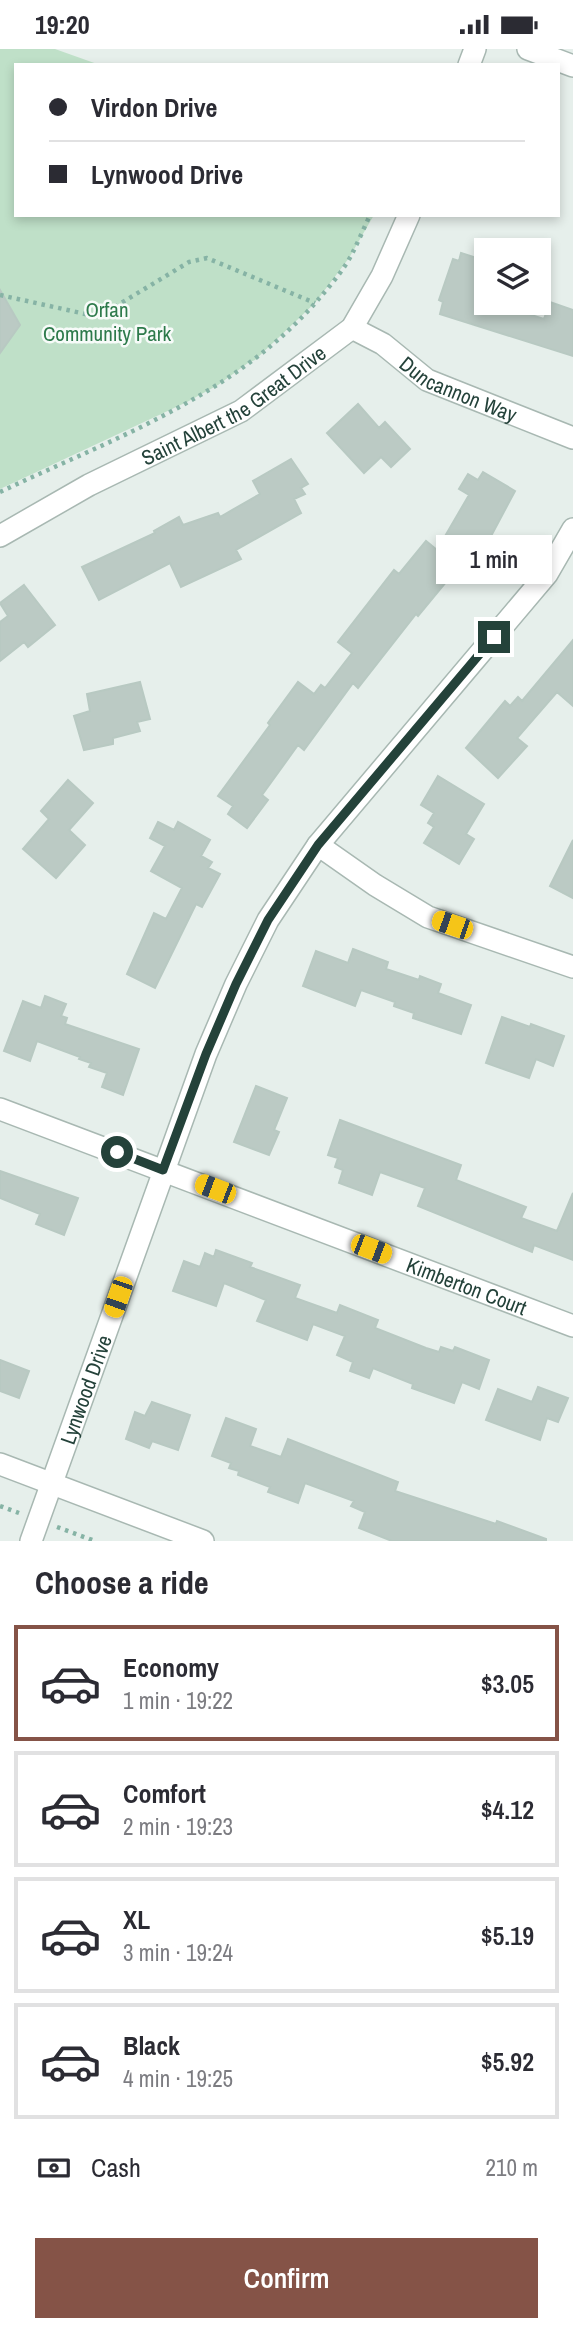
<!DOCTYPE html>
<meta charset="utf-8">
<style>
body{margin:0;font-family:"Archivo Narrow",sans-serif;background:#f7f7f7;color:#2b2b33;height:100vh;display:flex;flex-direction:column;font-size:26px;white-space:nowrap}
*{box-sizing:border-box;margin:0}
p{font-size:23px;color:#7c7c81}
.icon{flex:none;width:38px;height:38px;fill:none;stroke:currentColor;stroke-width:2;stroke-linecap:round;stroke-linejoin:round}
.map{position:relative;height:1492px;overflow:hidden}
.panel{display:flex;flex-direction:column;background:#fff;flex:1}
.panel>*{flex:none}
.hud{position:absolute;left:14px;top:14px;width:546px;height:154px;border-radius:0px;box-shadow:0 4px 10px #0003;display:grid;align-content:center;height:154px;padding:0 35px;background:#fff}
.tools{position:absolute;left:474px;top:189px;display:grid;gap:14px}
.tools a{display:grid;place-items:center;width:77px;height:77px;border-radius:0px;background:#fff;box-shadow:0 4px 10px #0003;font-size:35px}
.end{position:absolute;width:32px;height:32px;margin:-16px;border:9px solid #24423a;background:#fff;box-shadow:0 0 0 4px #fff}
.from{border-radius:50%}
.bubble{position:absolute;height:49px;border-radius:0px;background:#fff;box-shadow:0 4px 10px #0003;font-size:23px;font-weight:600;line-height:49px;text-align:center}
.car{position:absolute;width:21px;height:42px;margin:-21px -10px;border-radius:9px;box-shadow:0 0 5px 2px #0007;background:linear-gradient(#f5c518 24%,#345 0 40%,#f5c518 0 76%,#345 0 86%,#f5c518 0)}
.hud b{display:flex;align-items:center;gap:24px;height:66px;font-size:26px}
.hud b+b{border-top:2px solid #e1e1e2}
.hud i{width:18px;height:18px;background:#2b2b33}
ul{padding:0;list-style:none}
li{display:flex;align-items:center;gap:21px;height:116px;margin:0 14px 10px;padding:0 21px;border:4px solid #e1e1e2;border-radius:0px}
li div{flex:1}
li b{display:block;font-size:26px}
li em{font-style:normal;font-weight:600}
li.selected{border-color:#855347}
li>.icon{width:63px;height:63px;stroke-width:1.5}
h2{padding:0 35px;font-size:32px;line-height:84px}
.pay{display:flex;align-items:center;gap:18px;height:77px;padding:0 35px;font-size:26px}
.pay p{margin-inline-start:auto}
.action{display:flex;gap:14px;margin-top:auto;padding:14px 35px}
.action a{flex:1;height:80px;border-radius:0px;background:#855347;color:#fff;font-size:28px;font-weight:600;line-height:80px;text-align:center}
.status{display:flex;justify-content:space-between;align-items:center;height:49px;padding:0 35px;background:#fff;direction:ltr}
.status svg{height:19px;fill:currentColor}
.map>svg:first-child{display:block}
.green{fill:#bfe0c8}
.building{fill:#bbcac4;stroke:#b8c9c2;stroke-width:2}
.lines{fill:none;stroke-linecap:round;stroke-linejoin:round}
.minor-casing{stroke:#a8b8b2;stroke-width:24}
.tertiary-casing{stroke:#a8b8b2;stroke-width:24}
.path{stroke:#86b3a5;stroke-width:4.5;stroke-dasharray:3.5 5;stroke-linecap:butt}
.minor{stroke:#fff;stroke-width:21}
.tertiary{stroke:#fff;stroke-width:21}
.route{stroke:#24423a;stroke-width:9}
.labels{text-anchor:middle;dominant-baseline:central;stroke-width:5;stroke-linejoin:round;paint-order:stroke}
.park-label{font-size:21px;fill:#2d7a4b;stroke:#f7fbf9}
.street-label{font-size:21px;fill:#24423a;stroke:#f7fbf9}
</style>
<div class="status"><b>19:20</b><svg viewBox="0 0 49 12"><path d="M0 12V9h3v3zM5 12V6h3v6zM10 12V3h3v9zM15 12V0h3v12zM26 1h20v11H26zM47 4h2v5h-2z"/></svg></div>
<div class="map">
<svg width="573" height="1492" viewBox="0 0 573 1492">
<rect width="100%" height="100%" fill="#e6efeb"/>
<path class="green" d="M 0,0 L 55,0 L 100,16 L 16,16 L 16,166 L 374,166 L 349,209 L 315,254 L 255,311 L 248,314 L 218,336 L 187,353 L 0,440 Z"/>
<path class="building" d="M 461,204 L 486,212 L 486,254 L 493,254 L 544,270 L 550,253 L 573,261 L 573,307 L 440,265 L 443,253 L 439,251 L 453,210 L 459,212 Z
M 0,241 L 20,276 L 0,304 Z
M 358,355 L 379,379 L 385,373 L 410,400 L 391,418 L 381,408 L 364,424 L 327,384 Z
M 291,410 L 308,435 L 301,439 L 305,445 L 294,450 L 301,464 L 236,501 L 241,510 L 181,538 L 170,514 L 99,551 L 82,518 L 155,484 L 154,482 L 179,468 L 183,476 L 218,464 L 220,468 L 260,445 L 253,432 Z
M 483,423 L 515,442 L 482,504 L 474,499 L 418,567 L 416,565 L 358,639 L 353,634 L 304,701 L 298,696 L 262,746 L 268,751 L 247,779 L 228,765 L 233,757 L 218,747 L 270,676 L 268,674 L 298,633 L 314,645 L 321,636 L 325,639 L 352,604 L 338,593 L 394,521 L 399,525 L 426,492 L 437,501 L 469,446 L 459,440 L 468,425 L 478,431 Z
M 24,536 L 55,576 L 28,598 L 24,593 L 0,612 L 0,573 L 8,567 L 0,554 Z
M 573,591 L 573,657 L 557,643 L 517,689 L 527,697 L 498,729 L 466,699 L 505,652 L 510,657 L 518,648 L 522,652 Z
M 140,633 L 150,670 L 137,673 L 140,682 L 113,689 L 113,695 L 84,701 L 74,667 L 90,662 L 87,645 Z
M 438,727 L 484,755 L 466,785 L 474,790 L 459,815 L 424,794 L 434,778 L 428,774 L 434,764 L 421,756 Z
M 68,731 L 93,754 L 69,781 L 85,796 L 56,829 L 23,800 L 49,770 L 41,762 Z
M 158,773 L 174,781 L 178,773 L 210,791 L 201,807 L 212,813 L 208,819 L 220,825 L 202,858 L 196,855 L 155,939 L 127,925 L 154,864 L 166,870 L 182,839 L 151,822 L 165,797 L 150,789 Z
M 573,791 L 573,849 L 550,837 Z
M 353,900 L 388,913 L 386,920 L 419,931 L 420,927 L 441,935 L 438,944 L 471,956 L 461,985 L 413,969 L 414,964 L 394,957 L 395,953 L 361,941 L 355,957 L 303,937 L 316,902 L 348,914 Z
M 45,947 L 66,955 L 61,967 L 67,969 L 65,975 L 139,1000 L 123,1046 L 102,1038 L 107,1024 L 89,1018 L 91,1014 L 79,1010 L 80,1008 L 37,992 L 30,1012 L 4,1002 L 23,952 L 41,959 Z
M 502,968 L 530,978 L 531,975 L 564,987 L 553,1017 L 536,1010 L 529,1029 L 486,1014 Z
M 256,1037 L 287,1049 L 274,1081 L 279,1083 L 269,1106 L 234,1093 Z
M 340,1071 L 461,1116 L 456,1131 L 526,1158 L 521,1169 L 557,1182 L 573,1144 L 573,1211 L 534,1196 L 532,1203 L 418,1157 L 425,1139 L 380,1123 L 372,1146 L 339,1134 L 343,1121 L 335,1118 L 338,1109 L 328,1106 Z
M 0,1122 L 78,1149 L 64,1186 L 36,1175 L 40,1165 L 0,1149 Z
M 216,1201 L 252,1214 L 250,1218 L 300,1236 L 295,1249 L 337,1264 L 340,1256 L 378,1271 L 375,1279 L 426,1299 L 439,1303 L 441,1298 L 453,1302 L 455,1298 L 489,1311 L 479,1340 L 462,1333 L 454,1354 L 412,1339 L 413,1335 L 373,1319 L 369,1329 L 350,1322 L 353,1313 L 337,1306 L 345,1287 L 313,1275 L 307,1291 L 257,1272 L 266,1251 L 224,1234 L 216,1257 L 173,1242 L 184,1212 L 200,1218 L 205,1204 L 214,1208 Z
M 0,1311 L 29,1322 L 19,1349 L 0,1342 Z
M 538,1338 L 568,1349 L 558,1373 L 547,1369 L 540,1391 L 486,1371 L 498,1340 L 532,1353 Z
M 152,1353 L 190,1366 L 178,1401 L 152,1392 L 149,1399 L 126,1390 L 135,1363 L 145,1367 Z
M 226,1369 L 256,1380 L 250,1397 L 281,1408 L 288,1390 L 398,1433 L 395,1442 L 496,1475 L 497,1472 L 546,1490 L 546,1492 L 392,1492 L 359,1479 L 365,1463 L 351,1457 L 354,1452 L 305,1434 L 298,1454 L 268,1443 L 270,1438 L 238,1426 L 239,1422 L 229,1419 L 231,1414 L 212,1407 Z"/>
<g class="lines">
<defs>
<g id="minor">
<path d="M 528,0 L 573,17"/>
<path d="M 469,16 L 475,0"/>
<path id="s1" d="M 352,279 L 383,295 L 427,331 L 573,389"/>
<path id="s2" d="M 0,487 L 89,436 L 241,362 L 352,279 L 382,227 L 409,166"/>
<path d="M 318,796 L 375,836 L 428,868 L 573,918"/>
<path id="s3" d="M 0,1060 L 573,1277"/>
<path id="s4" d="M 31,1492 L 206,1005 L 236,935 L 268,871 L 318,796 L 547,525 L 573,480"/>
</g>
<path id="tertiary" d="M 0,1415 L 203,1492"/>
</defs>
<use href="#minor" class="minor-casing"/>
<use href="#tertiary" class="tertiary-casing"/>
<path class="path" d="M 0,246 L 90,266 L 103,265 L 189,213 L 207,209 L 315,254
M 0,443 C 112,390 233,348 317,252 C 329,238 343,222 352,205 C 358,193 364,179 370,166
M 0,1457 L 19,1464
M 57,1478 L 95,1492"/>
<use href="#minor" class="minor"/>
<use href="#tertiary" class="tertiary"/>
</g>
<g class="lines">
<path class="route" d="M 117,1103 L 163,1121 L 206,1005 L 236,935 L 268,871 L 318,796 L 494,588"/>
</g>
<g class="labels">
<g class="park-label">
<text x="107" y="260">Orfan<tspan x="107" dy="24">Community Park</tspan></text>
</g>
<g class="street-label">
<text stroke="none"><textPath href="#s1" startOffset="124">Duncannon Way</textPath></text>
<text stroke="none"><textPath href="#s2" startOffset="268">Saint Albert the Great Drive</textPath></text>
<text stroke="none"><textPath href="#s3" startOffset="499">Kimberton Court</textPath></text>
<text stroke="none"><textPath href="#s4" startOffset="161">Lynwood Drive</textPath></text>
</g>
</g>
</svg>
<div class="tools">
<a><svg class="icon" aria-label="layers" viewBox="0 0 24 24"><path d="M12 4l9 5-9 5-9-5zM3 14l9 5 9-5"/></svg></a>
</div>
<i class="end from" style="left:117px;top:1103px"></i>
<i class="end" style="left:494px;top:588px"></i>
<div class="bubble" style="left:436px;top:486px;width:116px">1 min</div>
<i class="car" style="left:452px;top:876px;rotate:289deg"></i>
<i class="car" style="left:215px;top:1140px;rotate:291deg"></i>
<i class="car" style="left:371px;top:1200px;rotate:111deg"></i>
<i class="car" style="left:118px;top:1248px;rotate:199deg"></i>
<div class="hud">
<b><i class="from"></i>Virdon Drive</b>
<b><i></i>Lynwood Drive</b>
</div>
</div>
<section class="panel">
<h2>Choose a ride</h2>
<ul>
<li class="selected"><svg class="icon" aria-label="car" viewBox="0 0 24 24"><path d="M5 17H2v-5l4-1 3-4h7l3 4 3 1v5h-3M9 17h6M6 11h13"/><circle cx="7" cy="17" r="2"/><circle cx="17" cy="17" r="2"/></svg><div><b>Economy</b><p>1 min · 19:22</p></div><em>$3.05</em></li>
<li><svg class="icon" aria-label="car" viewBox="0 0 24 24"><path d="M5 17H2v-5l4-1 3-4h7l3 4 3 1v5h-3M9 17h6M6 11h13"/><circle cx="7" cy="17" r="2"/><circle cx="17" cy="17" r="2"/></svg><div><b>Comfort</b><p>2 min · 19:23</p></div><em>$4.12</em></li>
<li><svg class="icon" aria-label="car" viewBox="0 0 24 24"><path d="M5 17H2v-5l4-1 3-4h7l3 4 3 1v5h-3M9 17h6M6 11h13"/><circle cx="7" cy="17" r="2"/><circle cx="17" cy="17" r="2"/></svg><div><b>XL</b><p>3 min · 19:24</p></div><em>$5.19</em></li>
<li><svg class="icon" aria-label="car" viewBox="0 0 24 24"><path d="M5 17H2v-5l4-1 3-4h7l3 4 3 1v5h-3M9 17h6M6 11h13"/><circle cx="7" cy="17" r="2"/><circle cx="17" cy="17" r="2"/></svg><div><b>Black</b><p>4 min · 19:25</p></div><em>$5.92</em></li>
</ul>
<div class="pay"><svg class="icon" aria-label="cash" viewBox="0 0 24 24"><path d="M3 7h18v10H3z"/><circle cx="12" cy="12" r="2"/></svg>Cash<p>210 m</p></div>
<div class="action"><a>Confirm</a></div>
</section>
